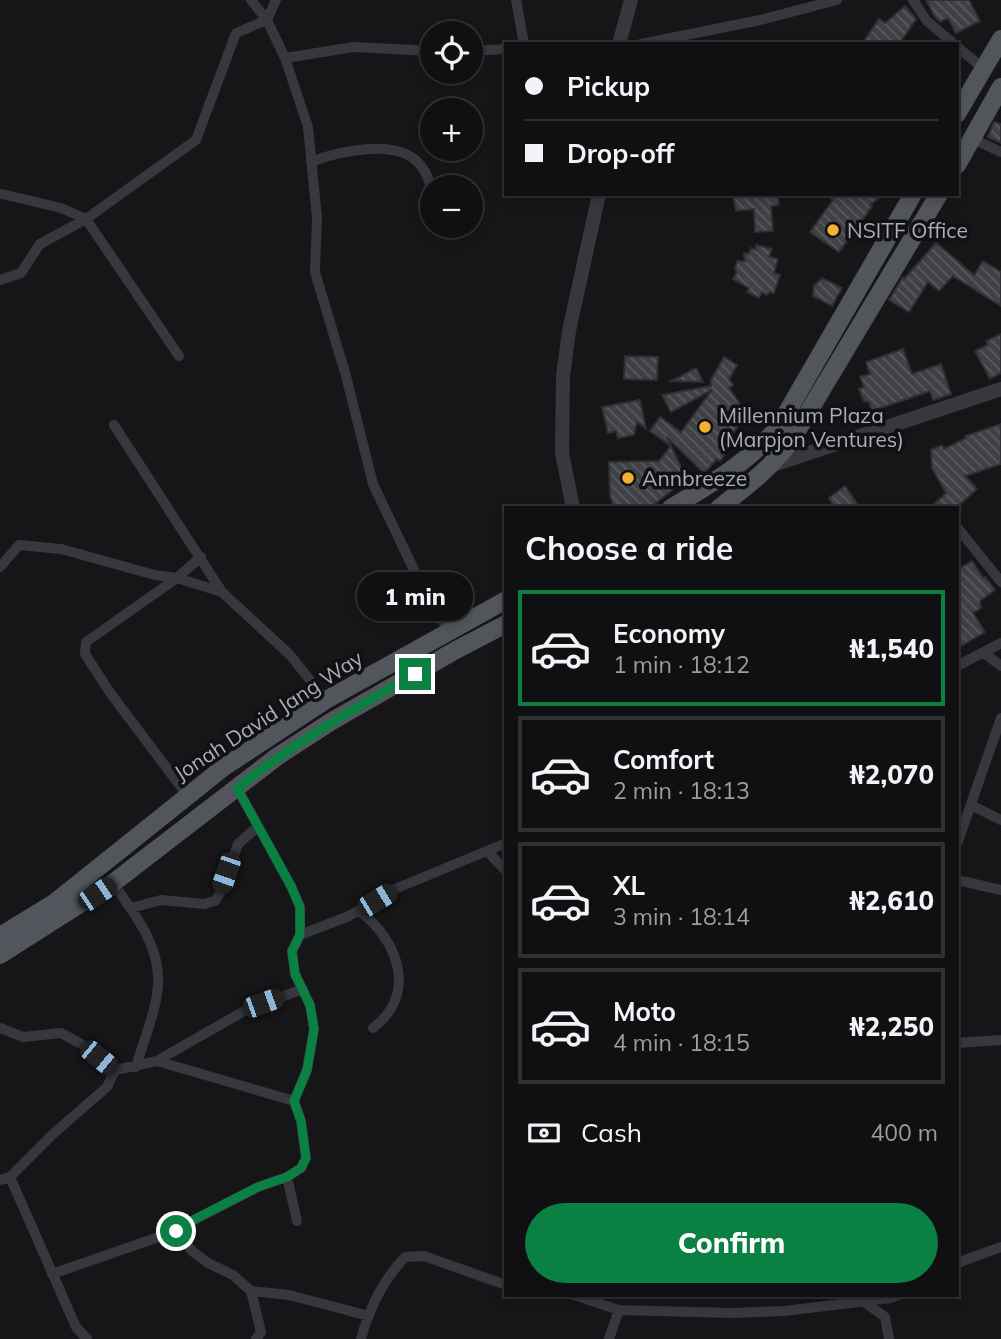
<!DOCTYPE html>
<meta charset="utf-8">
<style>
body{margin:0;font-family:Mulish,sans-serif;background:#1e1e20;color:#f1f3f6;height:100vh;display:flex;flex-direction:column;font-size:26px;white-space:nowrap}
*{box-sizing:border-box;margin:0}
p{font-size:23px;color:#9c9d9f}
.icon{flex:none;width:38px;height:38px;fill:none;stroke:currentColor;stroke-width:2;stroke-linecap:round;stroke-linejoin:round}
.map{position:relative;flex:1;overflow:hidden}
.panel{position:absolute;left:504px;top:506px;width:455px;height:791px;display:flex;flex-direction:column;background:#101012;border-radius:0px;box-shadow:0 4px 10px #0003,0 0 0 2px #303032}
.panel>*{flex:none}
.guide{position:absolute;left:504px;top:42px;width:455px;height:154px;border-radius:0px;box-shadow:0 4px 10px #0003,0 0 0 2px #303032;display:grid;align-content:center;height:154px;padding:0 21px;background:#101012}
.fabs{position:absolute;left:420px;top:21px;display:grid;gap:14px}
.fabs a{display:grid;place-items:center;width:63px;height:63px;border-radius:50%;background:#101012;box-shadow:0 4px 10px #0003,0 0 0 2px #303032;font-size:35px}
.end{position:absolute;width:32px;height:32px;margin:-16px;border:9px solid #0b8043;background:#fff;box-shadow:0 0 0 4px #fff}
.from{border-radius:50%}
.bubble{position:absolute;height:49px;border-radius:24px;background:#101012;box-shadow:0 4px 10px #0003,0 0 0 2px #303032;font-size:23px;font-weight:800;line-height:49px;text-align:center}
.car{position:absolute;width:21px;height:42px;margin:-21px -10px;border-radius:9px;box-shadow:0 0 5px 2px #0007;background:linear-gradient(#222 24%,#8ab4d8 0 40%,#222 0 76%,#8ab4d8 0 86%,#222 0)}
.guide b{display:flex;align-items:center;gap:24px;height:66px;font-size:26px}
.guide b+b{border-top:2px solid #303032}
.guide i{width:18px;height:18px;background:#f1f3f6}
ul{padding:0;list-style:none}
li{display:flex;align-items:center;gap:21px;height:116px;margin:0 14px 10px;padding:0 7px;border:4px solid #303032;border-radius:0px}
li div{flex:1}
li b{display:block;font-size:26px}
li em{font-style:normal;font-weight:800}
li.current{border-color:#0b8043}
li>.icon{width:63px;height:63px;stroke-width:1.5}
h2{padding:0 21px;font-size:32px;line-height:84px}
.pay{display:flex;align-items:center;gap:18px;height:77px;padding:0 21px;font-size:26px}
.pay p{margin-inline-start:auto}
.button{display:flex;gap:14px;margin-top:auto;padding:14px 21px}
.button a{flex:1;height:80px;border-radius:42px;background:#0b8043;color:#fff;font-size:28px;font-weight:800;line-height:80px;text-align:center}
.map>svg:first-child{display:block}
.building{fill:url(#building-back-hatch);stroke:#303034;stroke-width:2}
.lines{fill:none;stroke-linecap:round;stroke-linejoin:round}
.minor{stroke:#37383d;stroke-width:10}
.tertiary{stroke:#37383d;stroke-width:14}
.primary{stroke:#53555c;stroke-width:18}
.route{stroke:#0b8043;stroke-width:9}
.poi-dot{fill:#f2b134;stroke:#111113;stroke-width:2.5}
.labels{text-anchor:middle;dominant-baseline:central;stroke-width:7;stroke-linejoin:round;paint-order:stroke}
.poi-label{font-size:21px;fill:#a8adb8;stroke:#111113;text-anchor:start}
.street-label{font-size:21px;fill:#a8adb8;stroke:#111113}
</style>
<div class="map">
<svg width="1001" height="1339" viewBox="0 0 1001 1339">
<defs>
<pattern id="building-back-hatch" width="6" height="6" patternUnits="userSpaceOnUse" patternTransform="scale(1.75)"><rect width="6" height="6" fill="#404145"/><path d="M-1 5l2 2M0 0l6 6M5-1l2 2" fill="none" stroke="#595a5e"/></pattern>
</defs>
<rect width="100%" height="100%" fill="#161618"/>
<path class="building" d="M 926,0 L 969,0 L 980,21 L 956,33 L 948,18 L 940,22 L 935,17 Z
M 905,6 L 916,19 L 899,44 L 862,44 L 879,19 L 885,23 Z
M 994,122 L 1001,124 L 1001,143 L 988,137 Z
M 739,194 L 777,194 L 779,205 L 771,206 L 773,231 L 755,232 L 754,209 L 736,211 L 733,195 Z
M 824,194 L 884,194 L 870,205 L 872,206 L 839,252 L 810,232 L 833,200 Z
M 936,243 L 974,275 L 983,261 L 1001,272 L 1001,306 L 953,276 L 939,291 L 928,282 L 909,312 L 889,300 L 903,277 L 905,278 Z
M 756,245 L 772,249 L 769,257 L 778,259 L 774,273 L 780,275 L 774,293 L 770,292 L 767,295 L 762,292 L 759,298 L 747,292 L 749,288 L 733,279 L 737,272 L 735,269 L 737,261 L 745,261 L 744,253 L 749,254 L 751,248 L 756,250 Z
M 822,278 L 842,288 L 832,306 L 813,296 L 814,286 Z
M 1001,334 L 1001,373 L 990,379 L 975,351 L 988,345 L 986,341 Z
M 903,349 L 912,374 L 941,364 L 951,394 L 933,400 L 930,391 L 872,411 L 869,402 L 864,401 L 859,389 L 864,387 L 860,377 L 870,374 L 866,362 Z
M 625,356 L 658,357 L 657,380 L 624,379 Z
M 724,357 L 737,365 L 729,379 L 733,385 L 729,388 L 747,414 L 730,437 L 735,441 L 720,461 L 717,459 L 704,473 L 667,437 L 671,446 L 650,431 L 660,417 L 681,432 L 712,390 L 671,412 L 662,395 L 711,386 L 711,380 Z
M 696,368 L 703,382 L 671,381 Z
M 640,400 L 646,429 L 637,422 L 634,435 L 618,438 L 616,431 L 608,433 L 602,407 Z
M 1001,424 L 1001,464 L 965,476 L 977,489 L 956,508 L 930,508 L 946,493 L 932,468 L 931,450 L 942,445 L 944,449 L 966,438 L 965,436 Z
M 671,446 L 688,482 L 685,486 L 680,489 L 677,486 L 650,508 L 614,508 L 610,495 L 609,462 L 659,461 Z
M 845,486 L 860,508 L 835,508 L 829,498 Z
M 972,561 L 983,578 L 985,577 L 995,590 L 980,601 L 981,608 L 973,613 L 985,632 L 961,646 L 957,639 L 957,570 Z"/>
<g class="lines">
<path class="minor" d="M 251,0 L 267,20 L 285,58 L 308,127 L 317,218 L 315,272 L 346,376 L 373,484 L 414,570 L 448,630
M 516,0 L 524,44
M 913,0 L 927,21 L 954,44
M 641,44 L 760,20 L 837,0
M 957,47 L 983,68
M 471,51 L 506,49
M 285,58 L 354,47 L 432,51
M 973,139 L 1001,152
M 311,162 C 339,151 400,137 421,166 C 427,173 430,183 432,191
M 2,194 L 61,208 L 86,219 L 179,356
M 0,280 L 21,273 L 40,244 L 86,219 L 196,140 L 236,33 L 267,20 L 276,0
M 114,425 L 222,592 L 290,655 L 326,700
M 957,527 L 1001,582
M 0,567 L 19,545 L 61,549 L 155,575 L 177,578 L 222,592
M 984,653 L 1001,666
M 957,666 L 1001,643
M 187,795 L 111,694 L 85,654 L 86,642 L 177,578 L 201,557
M 971,805 L 1001,820
M 957,844 L 1001,718
M 488,852 L 506,871
M 957,880 L 1001,890
M 113,883 C 132,911 157,941 158,976 C 160,1003 143,1041 136,1067
M 131,908 L 161,900 L 204,904 L 215,901 L 220,893 L 238,844 L 257,827
M 359,911 C 398,939 418,994 373,1028
M 300,935 L 349,916 L 395,889 L 506,843
M 0,1028 L 23,1037 L 61,1033 L 83,1045 L 115,1070 L 157,1061 L 294,1101
M 957,1043 L 1001,1040
M 157,1061 L 244,1011 L 303,989
M 10,1177 L 54,1133 L 107,1087 L 115,1070
M 287,1177 L 297,1221
M 0,1180 L 10,1177 L 76,1327 L 87,1339
M 176,1231 L 192,1251 L 208,1263 L 233,1275 L 251,1291 L 261,1332 L 256,1339
M 957,1263 L 1001,1247
M 52,1274 L 176,1231 L 196,1219 L 258,1187 L 287,1177 L 301,1168 L 306,1158 L 301,1121 L 294,1101 L 307,1070 L 314,1029 L 310,1005 L 295,974 L 292,951 L 300,935 L 300,907 L 291,886 L 237,788
M 251,1291 L 289,1295 L 369,1316
M 574,1295 L 619,1310 L 732,1313 L 784,1311 L 891,1298 L 898,1295
M 863,1301 L 885,1317 L 889,1339
M 361,1339 C 369,1309 384,1279 405,1257 L 424,1256 L 506,1285
M 609,1339 L 619,1310"/>
<path class="tertiary" d="M 619,44 L 631,0
M 773,465 L 1001,389
M 573,508 L 562,453 L 563,376 L 569,331 L 599,194"/>
<path class="primary" d="M 957,114 L 1001,39
M 957,165 L 1001,87
M 671,508 C 711,484 749,462 779,426 L 913,194
M 719,508 C 747,486 769,470 791,441 L 939,194
M 0,936 L 54,903 L 224,767 L 326,700 L 506,600
M 0,955 L 113,883 L 278,756 L 332,721 L 456,650 L 506,624"/>
</g>
<g class="lines">
<path class="route" d="M 176,1231 L 195,1219 L 258,1187 L 287,1177 L 301,1168 L 306,1158 L 301,1121 L 294,1101 L 307,1070 L 314,1029 L 310,1005 L 295,974 L 292,951 L 300,935 L 300,907 L 291,886 L 237,788 C 293,744 353,709 415,674"/>
</g>
<g class="poi-dot">
<circle cx="833" cy="230" r="7"/>
<circle cx="705" cy="427" r="7"/>
<circle cx="628" cy="478" r="7"/>
</g>
<g class="labels">
<g class="poi-label">
<text x="847" y="230">NSITF Office</text>
<text x="719" y="415">Millennium Plaza<tspan x="719" dy="24">(Marpjon Ventures)</tspan></text>
<text x="642" y="478">Annbreeze</text>
</g>
<g class="street-label">
<text transform="translate(268 715) rotate(-33)">Jonah David Jang Way</text>
</g>
</g>
</svg>
<div class="fabs">
<a><svg class="icon" aria-label="locate" viewBox="0 0 24 24"><circle cx="12" cy="12" r="6"/><path d="M12 2v4M12 18v4M2 12h4M18 12h4"/></svg></a>
<a>+</a>
<a>−</a>
</div>
<i class="end from" style="left:176px;top:1231px"></i>
<i class="end" style="left:415px;top:674px"></i>
<div class="bubble" style="left:357px;top:572px;width:116px">1 min</div>
<i class="car" style="left:226px;top:873px;rotate:199deg"></i>
<i class="car" style="left:97px;top:894px;rotate:56deg"></i>
<i class="car" style="left:377px;top:900px;rotate:59deg"></i>
<i class="car" style="left:263px;top:1003px;rotate:70deg"></i>
<i class="car" style="left:99px;top:1058px;rotate:129deg"></i>
<div class="guide">
<b><i class="from"></i>Pickup</b>
<b><i></i>Drop-off</b>
</div>
<section class="panel">
<h2>Choose a ride</h2>
<ul>
<li class="current"><svg class="icon" aria-label="car" viewBox="0 0 24 24"><path d="M5 17H2v-5l4-1 3-4h7l3 4 3 1v5h-3M9 17h6M6 11h13"/><circle cx="7" cy="17" r="2"/><circle cx="17" cy="17" r="2"/></svg><div><b>Economy</b><p>1 min · 18:12</p></div><em>₦1,540</em></li>
<li><svg class="icon" aria-label="car" viewBox="0 0 24 24"><path d="M5 17H2v-5l4-1 3-4h7l3 4 3 1v5h-3M9 17h6M6 11h13"/><circle cx="7" cy="17" r="2"/><circle cx="17" cy="17" r="2"/></svg><div><b>Comfort</b><p>2 min · 18:13</p></div><em>₦2,070</em></li>
<li><svg class="icon" aria-label="car" viewBox="0 0 24 24"><path d="M5 17H2v-5l4-1 3-4h7l3 4 3 1v5h-3M9 17h6M6 11h13"/><circle cx="7" cy="17" r="2"/><circle cx="17" cy="17" r="2"/></svg><div><b>XL</b><p>3 min · 18:14</p></div><em>₦2,610</em></li>
<li><svg class="icon" aria-label="car" viewBox="0 0 24 24"><path d="M5 17H2v-5l4-1 3-4h7l3 4 3 1v5h-3M9 17h6M6 11h13"/><circle cx="7" cy="17" r="2"/><circle cx="17" cy="17" r="2"/></svg><div><b>Moto</b><p>4 min · 18:15</p></div><em>₦2,250</em></li>
</ul>
<div class="pay"><svg class="icon" aria-label="cash" viewBox="0 0 24 24"><path d="M3 7h18v10H3z"/><circle cx="12" cy="12" r="2"/></svg>Cash<p>400 m</p></div>
<div class="button"><a>Confirm</a></div>
</section>
</div>
